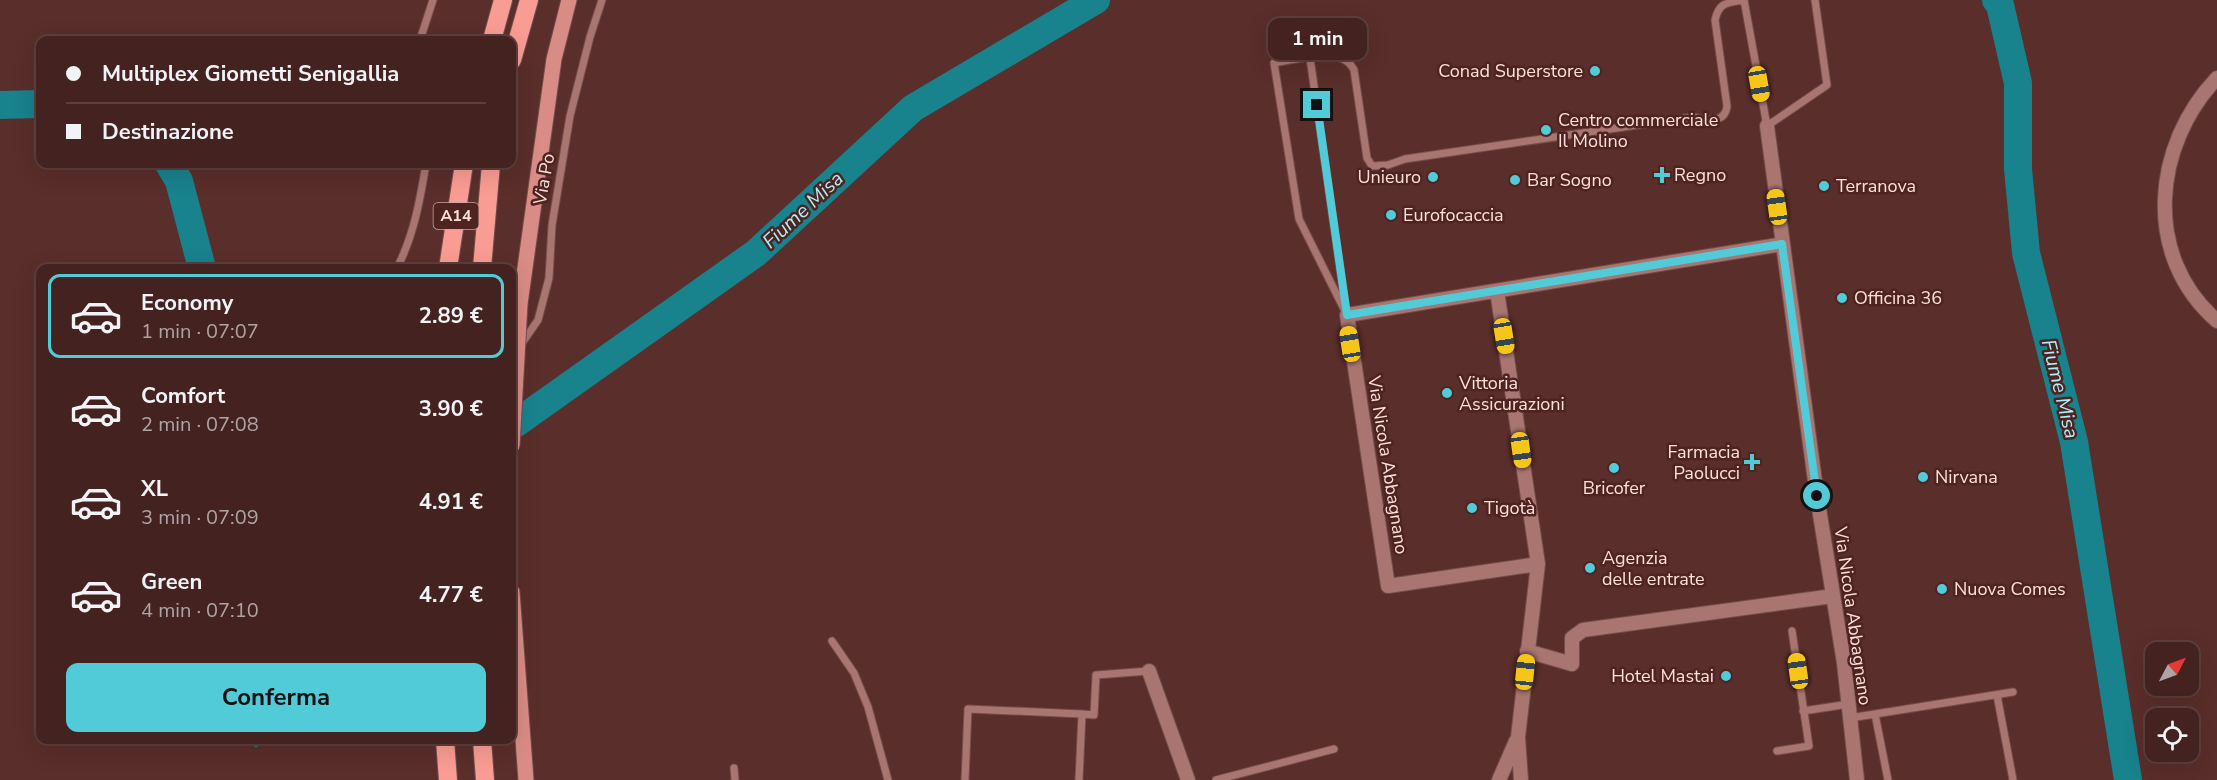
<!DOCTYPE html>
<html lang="it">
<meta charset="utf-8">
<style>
body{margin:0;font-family:"Nunito Sans",sans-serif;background:#4e2f2d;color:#f1f3f6;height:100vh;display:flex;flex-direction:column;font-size:22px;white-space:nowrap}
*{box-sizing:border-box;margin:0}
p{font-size:20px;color:#afa4a5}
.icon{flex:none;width:33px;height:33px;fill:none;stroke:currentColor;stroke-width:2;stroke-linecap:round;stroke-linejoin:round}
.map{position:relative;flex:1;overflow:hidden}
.sheet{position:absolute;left:36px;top:264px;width:480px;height:480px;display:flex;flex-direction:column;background:#442220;border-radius:12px;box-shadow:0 6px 24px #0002,0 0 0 2px #5c3f3e}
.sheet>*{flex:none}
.top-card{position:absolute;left:36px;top:36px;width:480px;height:132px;border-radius:12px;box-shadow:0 6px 24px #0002,0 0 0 2px #5c3f3e;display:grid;align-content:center;height:132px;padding:0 30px;background:#442220}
.needle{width:39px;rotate:49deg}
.fabs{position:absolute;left:2145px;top:642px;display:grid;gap:12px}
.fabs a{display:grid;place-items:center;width:54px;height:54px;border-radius:12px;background:#442220;box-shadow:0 6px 24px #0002,0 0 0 2px #5c3f3e;font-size:30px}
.end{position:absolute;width:27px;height:27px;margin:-14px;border:8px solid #52cbd9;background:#111;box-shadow:0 0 0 3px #111}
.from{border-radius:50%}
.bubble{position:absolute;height:42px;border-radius:12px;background:#442220;box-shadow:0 6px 24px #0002,0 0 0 2px #5c3f3e;font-size:20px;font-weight:700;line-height:42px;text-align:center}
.car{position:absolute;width:18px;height:36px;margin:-18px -9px;border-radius:8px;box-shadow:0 0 4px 2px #0007;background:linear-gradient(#f5c518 24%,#345 0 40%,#f5c518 0 76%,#345 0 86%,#f5c518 0)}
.top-card b{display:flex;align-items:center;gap:21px;height:57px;font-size:22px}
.top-card b+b{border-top:2px solid #5c3f3e}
.top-card i{width:15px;height:15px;background:#f1f3f6}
ul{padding:10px 0 0;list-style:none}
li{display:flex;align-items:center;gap:18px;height:84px;margin:0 12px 9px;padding:0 18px;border:3px solid transparent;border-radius:12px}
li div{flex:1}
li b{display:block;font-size:22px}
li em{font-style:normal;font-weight:700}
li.selected{border-color:#52cbd9}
li>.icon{width:54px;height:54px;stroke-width:1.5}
.action{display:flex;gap:12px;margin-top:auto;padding:12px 30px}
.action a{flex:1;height:69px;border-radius:12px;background:#52cbd9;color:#111;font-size:24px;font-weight:700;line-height:69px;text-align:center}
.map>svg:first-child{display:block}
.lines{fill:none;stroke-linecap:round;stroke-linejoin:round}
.stream{stroke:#18828d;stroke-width:4.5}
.river{stroke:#18828d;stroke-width:28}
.service-casing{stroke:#734d4b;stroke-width:9}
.minor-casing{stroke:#734d4b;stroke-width:16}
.primary-casing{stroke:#734d4b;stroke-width:17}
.motorway-casing{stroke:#734d4b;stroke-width:20}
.service{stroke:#a87570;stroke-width:7}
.minor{stroke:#a87570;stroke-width:14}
.primary{stroke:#d98c85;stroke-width:15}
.motorway{stroke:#f99c93;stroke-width:18}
.primary-bridge-casing{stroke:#734d4b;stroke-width:17;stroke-linecap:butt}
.primary-bridge{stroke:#d98c85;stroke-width:15}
.route{stroke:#52cbd9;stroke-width:8}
.poi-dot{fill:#52cbd9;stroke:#4e2320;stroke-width:2}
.labels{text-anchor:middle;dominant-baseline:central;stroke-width:5;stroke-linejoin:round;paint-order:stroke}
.shield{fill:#4e2320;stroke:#c8a7a4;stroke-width:1.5}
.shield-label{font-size:16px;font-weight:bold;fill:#fde0dc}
.poi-label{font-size:18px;fill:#fde0dc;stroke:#4e2320;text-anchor:start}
.street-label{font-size:18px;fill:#fde0dc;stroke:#4e2320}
.water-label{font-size:20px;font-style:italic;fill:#a9f0fa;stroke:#4e2320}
</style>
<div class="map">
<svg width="2217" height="780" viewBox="0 0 2217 780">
<rect width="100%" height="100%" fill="#5a2e2a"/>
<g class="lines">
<path class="stream" d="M 256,745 L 257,740"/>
<path class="river" d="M 1996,0 L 2000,5 L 2018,83 L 2018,169 L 2026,253 L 2074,442 L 2128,780
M 0,105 L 40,104
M 169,164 L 179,181 L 202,268
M 512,426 L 756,253 L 913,108 L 1096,0"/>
<defs>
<path id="service" d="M 1744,0 L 1767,126 L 1827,85 L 1815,0
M 420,40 L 433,0
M 1310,58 L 1346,310
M 397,268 C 414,235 420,200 426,164
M 1347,315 L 1299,219 L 1274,63 C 1297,60 1342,44 1354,70 L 1367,158 L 1372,166 L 1388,165 L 1405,159 L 1692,117 C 1706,119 1725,125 1727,106 L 1715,20 C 1719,2 1727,3 1744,0
M 520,346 L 538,320 L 549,278 L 552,225 L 570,116 L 590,37 L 602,0
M 832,641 L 854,673 L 868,707 L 888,780
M 1997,695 L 2013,780
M 1803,711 L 1849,704
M 1082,714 L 1094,715 L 1096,675 L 1149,671
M 1875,714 L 1888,780
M 1850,718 L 2013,692
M 1777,751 L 1809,746 L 1792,631
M 734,768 L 735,780
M 965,780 L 968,709 L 1082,714 L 1079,780
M 1216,780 L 1334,749"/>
<path id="minor" d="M 2217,78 C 2153,145 2142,256 2217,321
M 1767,126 L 1817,496 L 1844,663 L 1857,780
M 1497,291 L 1538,564
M 1527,651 L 1572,664 L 1572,638 L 1583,630 L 1833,596
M 1149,671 L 1188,780
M 1499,780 L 1516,741
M 1521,780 L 1518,737 L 1538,564 L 1388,586 L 1347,315 L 1783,244"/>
<path id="primary" d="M 520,304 L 554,59 L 569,0
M 512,592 L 526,780"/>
<path id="motorway" d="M 492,40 L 503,0
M 512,60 L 529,0
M 448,268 L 464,164
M 482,268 L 491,164
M 445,740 L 448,780
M 482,740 L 485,780"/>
</defs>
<use href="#service" class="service-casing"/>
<use href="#minor" class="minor-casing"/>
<use href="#primary" class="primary-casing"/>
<use href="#motorway" class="motorway-casing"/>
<use href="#service" class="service"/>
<use href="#minor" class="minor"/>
<use href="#primary" class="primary"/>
<use href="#motorway" class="motorway"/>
<defs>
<path id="primary-bridge" d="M 512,446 L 520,304"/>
</defs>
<use href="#primary-bridge" class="primary-bridge-casing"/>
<use href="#primary-bridge" class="primary-bridge"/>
</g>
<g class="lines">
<path class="route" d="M 1317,105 L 1347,315 L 1782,244 L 1817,496"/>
</g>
<g class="poi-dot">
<circle cx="1595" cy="71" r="6"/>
<circle cx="1546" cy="130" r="6"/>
<path d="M1659 166h6v6h6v6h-6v6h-6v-6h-6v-6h6z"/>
<circle cx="1433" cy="177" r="6"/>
<circle cx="1515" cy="180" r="6"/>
<circle cx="1824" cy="186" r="6"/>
<circle cx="1391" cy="215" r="6"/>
<circle cx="1842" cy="298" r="6"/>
<circle cx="1447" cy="393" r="6"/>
<path d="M1749 453h6v6h6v6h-6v6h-6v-6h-6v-6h6z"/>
<circle cx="1614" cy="468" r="6"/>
<circle cx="1923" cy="477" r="6"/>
<circle cx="1472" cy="508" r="6"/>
<circle cx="1590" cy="568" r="6"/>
<circle cx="1942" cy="589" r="6"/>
<circle cx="1726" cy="676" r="6"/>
</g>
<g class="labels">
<rect class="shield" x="433.5" y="203" width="45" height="26" rx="4.5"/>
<g class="shield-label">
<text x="456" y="216">A14</text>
</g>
<g class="poi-label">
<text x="1583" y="71" text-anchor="end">Conad Superstore</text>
<text x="1558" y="120">Centro commerciale<tspan x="1558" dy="21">Il Molino</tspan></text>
<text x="1674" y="175">Regno</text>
<text x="1421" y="177" text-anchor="end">Unieuro</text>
<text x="1527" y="180">Bar Sogno</text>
<text x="1836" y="186">Terranova</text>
<text x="1403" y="215">Eurofocaccia</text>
<text x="1854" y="298">Officina 36</text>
<text x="1459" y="383">Vittoria<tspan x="1459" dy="21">Assicurazioni</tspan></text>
<text x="1740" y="452" text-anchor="end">Farmacia<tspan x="1740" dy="21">Paolucci</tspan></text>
<text x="1935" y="477">Nirvana</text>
<text x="1614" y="488" text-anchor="middle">Bricofer</text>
<text x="1484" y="508">Tigotà</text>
<text x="1602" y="558">Agenzia<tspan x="1602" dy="21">delle entrate</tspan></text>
<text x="1954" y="589">Nuova Comes</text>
<text x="1714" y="676" text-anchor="end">Hotel Mastai</text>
</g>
<g class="street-label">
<text transform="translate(544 179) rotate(-80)">Via Po</text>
<text transform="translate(1388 465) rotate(81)">Via Nicola Abbagnano</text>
<text transform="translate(1853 616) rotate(82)">Via Nicola Abbagnano</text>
</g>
<g class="water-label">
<text transform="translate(803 210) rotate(-43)">Fiume Misa</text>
<text transform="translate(2060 389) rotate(76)">Fiume Misa</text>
</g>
</g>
</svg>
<div class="fabs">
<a><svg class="needle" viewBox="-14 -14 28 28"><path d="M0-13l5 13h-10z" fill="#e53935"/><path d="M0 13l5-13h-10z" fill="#afa4a5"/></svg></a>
<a><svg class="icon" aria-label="locate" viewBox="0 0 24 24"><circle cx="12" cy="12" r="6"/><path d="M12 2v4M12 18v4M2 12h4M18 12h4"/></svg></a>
</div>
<i class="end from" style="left:1817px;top:496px"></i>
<i class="end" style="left:1317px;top:105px"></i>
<div class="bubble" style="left:1268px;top:18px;width:99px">1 min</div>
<i class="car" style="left:1759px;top:84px;rotate:170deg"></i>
<i class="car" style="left:1777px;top:207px;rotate:352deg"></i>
<i class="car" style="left:1504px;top:336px;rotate:171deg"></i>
<i class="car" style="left:1350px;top:344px;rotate:351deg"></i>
<i class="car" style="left:1521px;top:450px;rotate:172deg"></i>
<i class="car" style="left:1798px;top:671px;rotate:352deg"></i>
<i class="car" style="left:1525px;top:672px;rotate:6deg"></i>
<div class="top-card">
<b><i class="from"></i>Multiplex Giometti Senigallia</b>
<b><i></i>Destinazione</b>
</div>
<section class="sheet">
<ul>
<li class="selected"><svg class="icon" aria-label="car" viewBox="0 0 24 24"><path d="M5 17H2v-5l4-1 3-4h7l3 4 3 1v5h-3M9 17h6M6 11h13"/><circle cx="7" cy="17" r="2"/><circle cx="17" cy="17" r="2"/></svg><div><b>Economy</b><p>1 min · 07:07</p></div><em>2.89 €</em></li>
<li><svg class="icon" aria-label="car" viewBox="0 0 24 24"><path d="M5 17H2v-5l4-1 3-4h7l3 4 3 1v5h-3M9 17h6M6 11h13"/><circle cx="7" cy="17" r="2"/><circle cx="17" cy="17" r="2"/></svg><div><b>Comfort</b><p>2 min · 07:08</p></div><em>3.90 €</em></li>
<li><svg class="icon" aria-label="car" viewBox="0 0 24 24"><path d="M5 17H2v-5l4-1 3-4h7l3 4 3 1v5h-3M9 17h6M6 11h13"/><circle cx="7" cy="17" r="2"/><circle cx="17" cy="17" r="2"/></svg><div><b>XL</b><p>3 min · 07:09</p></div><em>4.91 €</em></li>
<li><svg class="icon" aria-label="car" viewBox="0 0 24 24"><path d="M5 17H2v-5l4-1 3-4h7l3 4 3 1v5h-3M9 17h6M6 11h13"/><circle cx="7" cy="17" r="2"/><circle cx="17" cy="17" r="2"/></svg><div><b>Green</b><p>4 min · 07:10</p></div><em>4.77 €</em></li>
</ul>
<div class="action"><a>Conferma</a></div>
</section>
</div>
